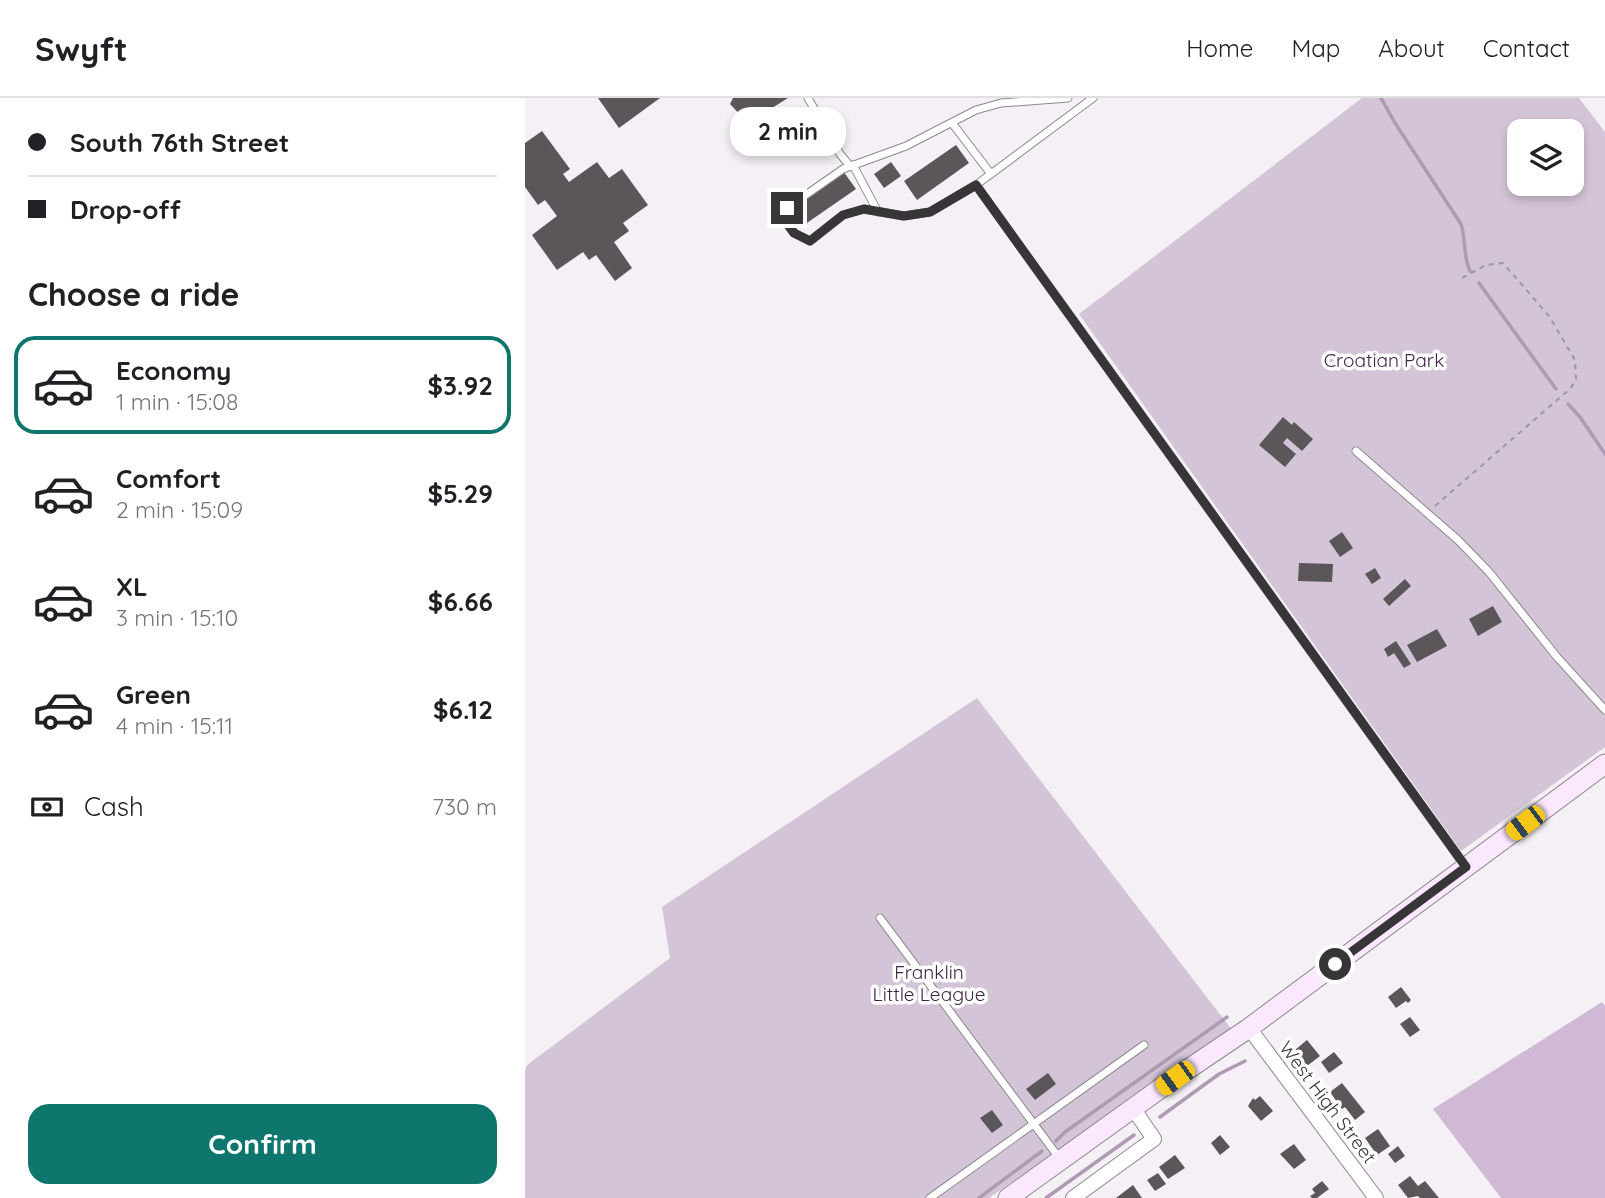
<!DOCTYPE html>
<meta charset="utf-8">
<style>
body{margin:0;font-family:Quicksand,sans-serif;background:#f2f2f2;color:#202124;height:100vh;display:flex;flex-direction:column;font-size:26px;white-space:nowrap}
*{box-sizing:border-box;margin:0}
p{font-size:23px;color:#757577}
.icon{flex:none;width:38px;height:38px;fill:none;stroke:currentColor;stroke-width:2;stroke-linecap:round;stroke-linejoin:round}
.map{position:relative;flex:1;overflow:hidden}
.panel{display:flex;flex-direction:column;background:#fff;width:525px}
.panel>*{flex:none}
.banner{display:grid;align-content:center;height:154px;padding:0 28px;background:#fff}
.fabs{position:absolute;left:982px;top:21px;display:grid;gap:14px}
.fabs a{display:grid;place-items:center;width:77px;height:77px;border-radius:14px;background:#fff;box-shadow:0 4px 10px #0003;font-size:35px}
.end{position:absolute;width:32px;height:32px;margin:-16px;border:9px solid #373537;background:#fff;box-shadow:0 0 0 4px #fff}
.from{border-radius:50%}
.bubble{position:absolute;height:49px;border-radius:21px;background:#fff;box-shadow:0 4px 10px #0003;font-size:23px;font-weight:700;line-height:49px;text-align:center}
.car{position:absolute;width:21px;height:42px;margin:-21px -10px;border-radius:9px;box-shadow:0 0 5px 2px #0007;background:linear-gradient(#f5c518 24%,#345 0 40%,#f5c518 0 76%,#345 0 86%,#f5c518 0)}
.banner b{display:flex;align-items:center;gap:24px;height:66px;font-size:26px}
.banner b+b{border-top:2px solid #e0e0e0}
.banner i{width:18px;height:18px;background:#202124}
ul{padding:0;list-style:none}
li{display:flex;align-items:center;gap:21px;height:98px;margin:0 14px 10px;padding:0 14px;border:4px solid transparent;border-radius:21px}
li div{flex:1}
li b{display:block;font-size:26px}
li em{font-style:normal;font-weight:700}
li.current{border-color:#0f766e}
li>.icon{width:63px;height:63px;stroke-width:1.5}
h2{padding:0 28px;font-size:32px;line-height:84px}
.pay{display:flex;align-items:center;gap:18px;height:77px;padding:0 28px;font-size:26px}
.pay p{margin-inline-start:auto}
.primary-button{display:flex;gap:14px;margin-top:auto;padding:14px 28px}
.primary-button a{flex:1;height:80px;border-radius:21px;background:#0f766e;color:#fff;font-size:28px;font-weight:700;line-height:80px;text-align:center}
header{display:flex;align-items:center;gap:42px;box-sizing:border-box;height:98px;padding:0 35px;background:#fff;border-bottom:2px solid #e0e0e0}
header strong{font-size:33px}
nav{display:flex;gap:38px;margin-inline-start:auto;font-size:24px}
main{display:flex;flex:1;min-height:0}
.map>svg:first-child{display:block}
.green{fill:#d4c4d7;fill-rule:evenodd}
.forest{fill:#d0b9d4}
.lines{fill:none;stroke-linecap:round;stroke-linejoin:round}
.stream{stroke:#af99b3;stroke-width:3.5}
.building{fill:#5a565a}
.lane-casing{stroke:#8d898e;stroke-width:9}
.street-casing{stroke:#8d898e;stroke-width:16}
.secondary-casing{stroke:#8d898e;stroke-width:21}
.path{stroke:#9b989c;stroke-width:2;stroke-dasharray:5 5;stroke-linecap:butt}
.lane{stroke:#fff;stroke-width:7}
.street{stroke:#fff;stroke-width:14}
.secondary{stroke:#fbe8fe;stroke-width:19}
.route{stroke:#373537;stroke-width:9}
.labels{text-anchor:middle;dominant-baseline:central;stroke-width:7;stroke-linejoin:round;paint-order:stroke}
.park-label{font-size:19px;fill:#422348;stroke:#fff}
.street-label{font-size:19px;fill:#373537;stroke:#fff}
</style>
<header>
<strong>Swyft</strong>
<nav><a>Home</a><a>Map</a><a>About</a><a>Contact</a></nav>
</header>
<main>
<section class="panel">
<div class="banner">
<b><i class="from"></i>South 76th Street</b>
<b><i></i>Drop-off</b>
</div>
<h2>Choose a ride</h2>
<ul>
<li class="current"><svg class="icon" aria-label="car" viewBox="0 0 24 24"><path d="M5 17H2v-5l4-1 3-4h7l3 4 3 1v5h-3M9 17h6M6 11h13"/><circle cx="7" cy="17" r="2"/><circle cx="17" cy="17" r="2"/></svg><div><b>Economy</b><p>1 min · 15:08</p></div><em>$3.92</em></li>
<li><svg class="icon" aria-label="car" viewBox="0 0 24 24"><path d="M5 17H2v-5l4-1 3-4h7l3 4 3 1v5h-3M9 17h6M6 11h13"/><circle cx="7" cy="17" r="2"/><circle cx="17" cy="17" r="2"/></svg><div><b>Comfort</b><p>2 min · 15:09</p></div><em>$5.29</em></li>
<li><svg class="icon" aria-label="car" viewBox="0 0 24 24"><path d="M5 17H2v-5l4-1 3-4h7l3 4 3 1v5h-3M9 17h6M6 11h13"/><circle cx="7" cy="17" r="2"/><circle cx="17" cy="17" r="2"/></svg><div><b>XL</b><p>3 min · 15:10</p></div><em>$6.66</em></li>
<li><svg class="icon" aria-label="car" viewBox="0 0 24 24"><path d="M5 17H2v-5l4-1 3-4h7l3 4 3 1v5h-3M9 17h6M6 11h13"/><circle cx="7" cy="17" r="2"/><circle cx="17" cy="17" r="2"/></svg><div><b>Green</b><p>4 min · 15:11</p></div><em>$6.12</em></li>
</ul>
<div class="pay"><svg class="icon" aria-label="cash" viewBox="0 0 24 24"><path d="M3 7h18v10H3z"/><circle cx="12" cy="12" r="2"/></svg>Cash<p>730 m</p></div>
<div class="primary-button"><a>Confirm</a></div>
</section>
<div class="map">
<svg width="1080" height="1100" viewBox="0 0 1080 1100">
<rect width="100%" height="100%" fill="#f4f0f5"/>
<path class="green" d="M 837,0 L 1054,0 L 1080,34 L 1080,649 L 936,753 L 554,216 ZM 994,33 L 1046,33 L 1046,86 L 994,86 Z
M 452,600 L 707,932 L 464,1100 L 0,1100 L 0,973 L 2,967 L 145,860 L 137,809 Z"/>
<path class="forest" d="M 1077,904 L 1080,908 L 1080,1100 L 976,1100 L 908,1011 Z"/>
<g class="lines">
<path class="stream" d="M 856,0 L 870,25 L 936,126 C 941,141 938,159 945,173
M 954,185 L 1031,291
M 1043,306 L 1055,319 L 1080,356
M 635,1019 L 694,976 L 720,963
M 531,1043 L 540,1034 L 702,919
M 454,1100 L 517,1053
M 521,1100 L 609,1037"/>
</g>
<path class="building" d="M 73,0 L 135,0 L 94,30 Z
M 208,0 L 263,0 L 223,25 L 205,6 Z
M 17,33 L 45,71 L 38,76 L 44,84 L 72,64 L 84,80 L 97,71 L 123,107 L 98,125 L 104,133 L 89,144 L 107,170 L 90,183 L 71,157 L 64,162 L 58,154 L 32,172 L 7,137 L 32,118 L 20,102 L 13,107 L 0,89 L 0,45 Z
M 431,47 L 444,65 L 392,102 L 379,83 Z
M 366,64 L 376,78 L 359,90 L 349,76 Z
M 318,73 L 331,91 L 279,127 L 267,109 Z
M 758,319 L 767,327 L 769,324 L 788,341 L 777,353 L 762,340 L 758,345 L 771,356 L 760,369 L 734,347 Z
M 817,434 L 828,450 L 815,459 L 804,443 Z
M 774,465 L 808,466 L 807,484 L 773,483 Z
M 850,470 L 856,480 L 847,486 L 840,476 Z
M 880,481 L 886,488 L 864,508 L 858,501 Z
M 968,508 L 977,524 L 953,538 L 944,521 Z
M 912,531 L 922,548 L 892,564 L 882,547 Z
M 871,543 L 886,566 L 879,570 L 869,555 L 863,559 L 859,551 Z
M 876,889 L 886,902 L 883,905 L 881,903 L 871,910 L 863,899 Z
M 885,919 L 895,932 L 885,939 L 875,926 Z
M 782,942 L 795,958 L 782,968 L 770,952 Z
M 809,954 L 818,965 L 804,975 L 796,964 Z
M 523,975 L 531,986 L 510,1002 L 501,991 Z
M 817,985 L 840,1014 L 830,1022 L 820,1009 L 817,1011 L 805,994 Z
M 735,998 L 748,1013 L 736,1023 L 723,1008 L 728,1000 L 730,1002 Z
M 467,1012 L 478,1027 L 467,1035 L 455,1020 Z
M 853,1031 L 865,1048 L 852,1057 L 840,1040 Z
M 695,1037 L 705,1049 L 695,1057 L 686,1045 Z
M 769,1046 L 781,1062 L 769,1071 L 755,1056 Z
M 873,1048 L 880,1058 L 870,1065 L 863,1056 Z
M 650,1057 L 660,1070 L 643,1081 L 634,1069 Z
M 633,1075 L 641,1086 L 630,1093 L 622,1082 Z
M 885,1078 L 893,1088 L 900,1083 L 914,1100 L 895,1100 L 893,1098 L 883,1100 L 873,1087 Z
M 797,1083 L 804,1091 L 792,1100 L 787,1100 L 785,1098 L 790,1095 L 787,1091 Z
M 608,1087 L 617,1100 L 591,1100 Z"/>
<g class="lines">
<defs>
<path id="lane" d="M 283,0 L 315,56 L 325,68
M 568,0 L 451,87 L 939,767
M 427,25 L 466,76
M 328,67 L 353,114
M 451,87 L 405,114 L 378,118 L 339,111 L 318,117 L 285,143 L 269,135 L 261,124 L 262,110 L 318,71 L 381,48 L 451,12 L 476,5 L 543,0
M 831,353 L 933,442 L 964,474 L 1032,559 L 1080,612
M 355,820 L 535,1061
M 405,1100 L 619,947"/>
<path id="street" d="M 724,930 L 851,1100
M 548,1100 L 629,1041 L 608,1010"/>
<path id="secondary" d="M 483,1100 L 650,980 L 724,930 L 1080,666"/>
</defs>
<use href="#lane" class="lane-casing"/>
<use href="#street" class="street-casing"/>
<use href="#secondary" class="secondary-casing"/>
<path class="path" d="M 910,408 L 1046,290 L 1051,281 L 1050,262 L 1024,218 L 978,165 L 961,167 L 937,180"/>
<use href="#lane" class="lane"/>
<use href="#street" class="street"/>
<use href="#secondary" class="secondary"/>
</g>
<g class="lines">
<path class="route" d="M 262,110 L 261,124 L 269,135 L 285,143 L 318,117 L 339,111 L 379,118 L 405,114 L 451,87 L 941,769 L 810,866"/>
</g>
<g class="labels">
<g class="park-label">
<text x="859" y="262">Croatian Park</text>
<text x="404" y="874">Franklin<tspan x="404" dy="22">Little League</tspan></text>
</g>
<g class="street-label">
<text transform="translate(803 1004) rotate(53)">West High Street</text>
</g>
</g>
</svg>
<div class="fabs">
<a><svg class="icon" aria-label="layers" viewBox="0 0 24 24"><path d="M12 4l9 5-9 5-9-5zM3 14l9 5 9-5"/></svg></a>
</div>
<i class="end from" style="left:810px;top:866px"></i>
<i class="end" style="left:262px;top:110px"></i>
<div class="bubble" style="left:205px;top:9px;width:116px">2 min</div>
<i class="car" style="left:1000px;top:725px;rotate:233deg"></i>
<i class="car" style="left:650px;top:980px;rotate:234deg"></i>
</div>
</main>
